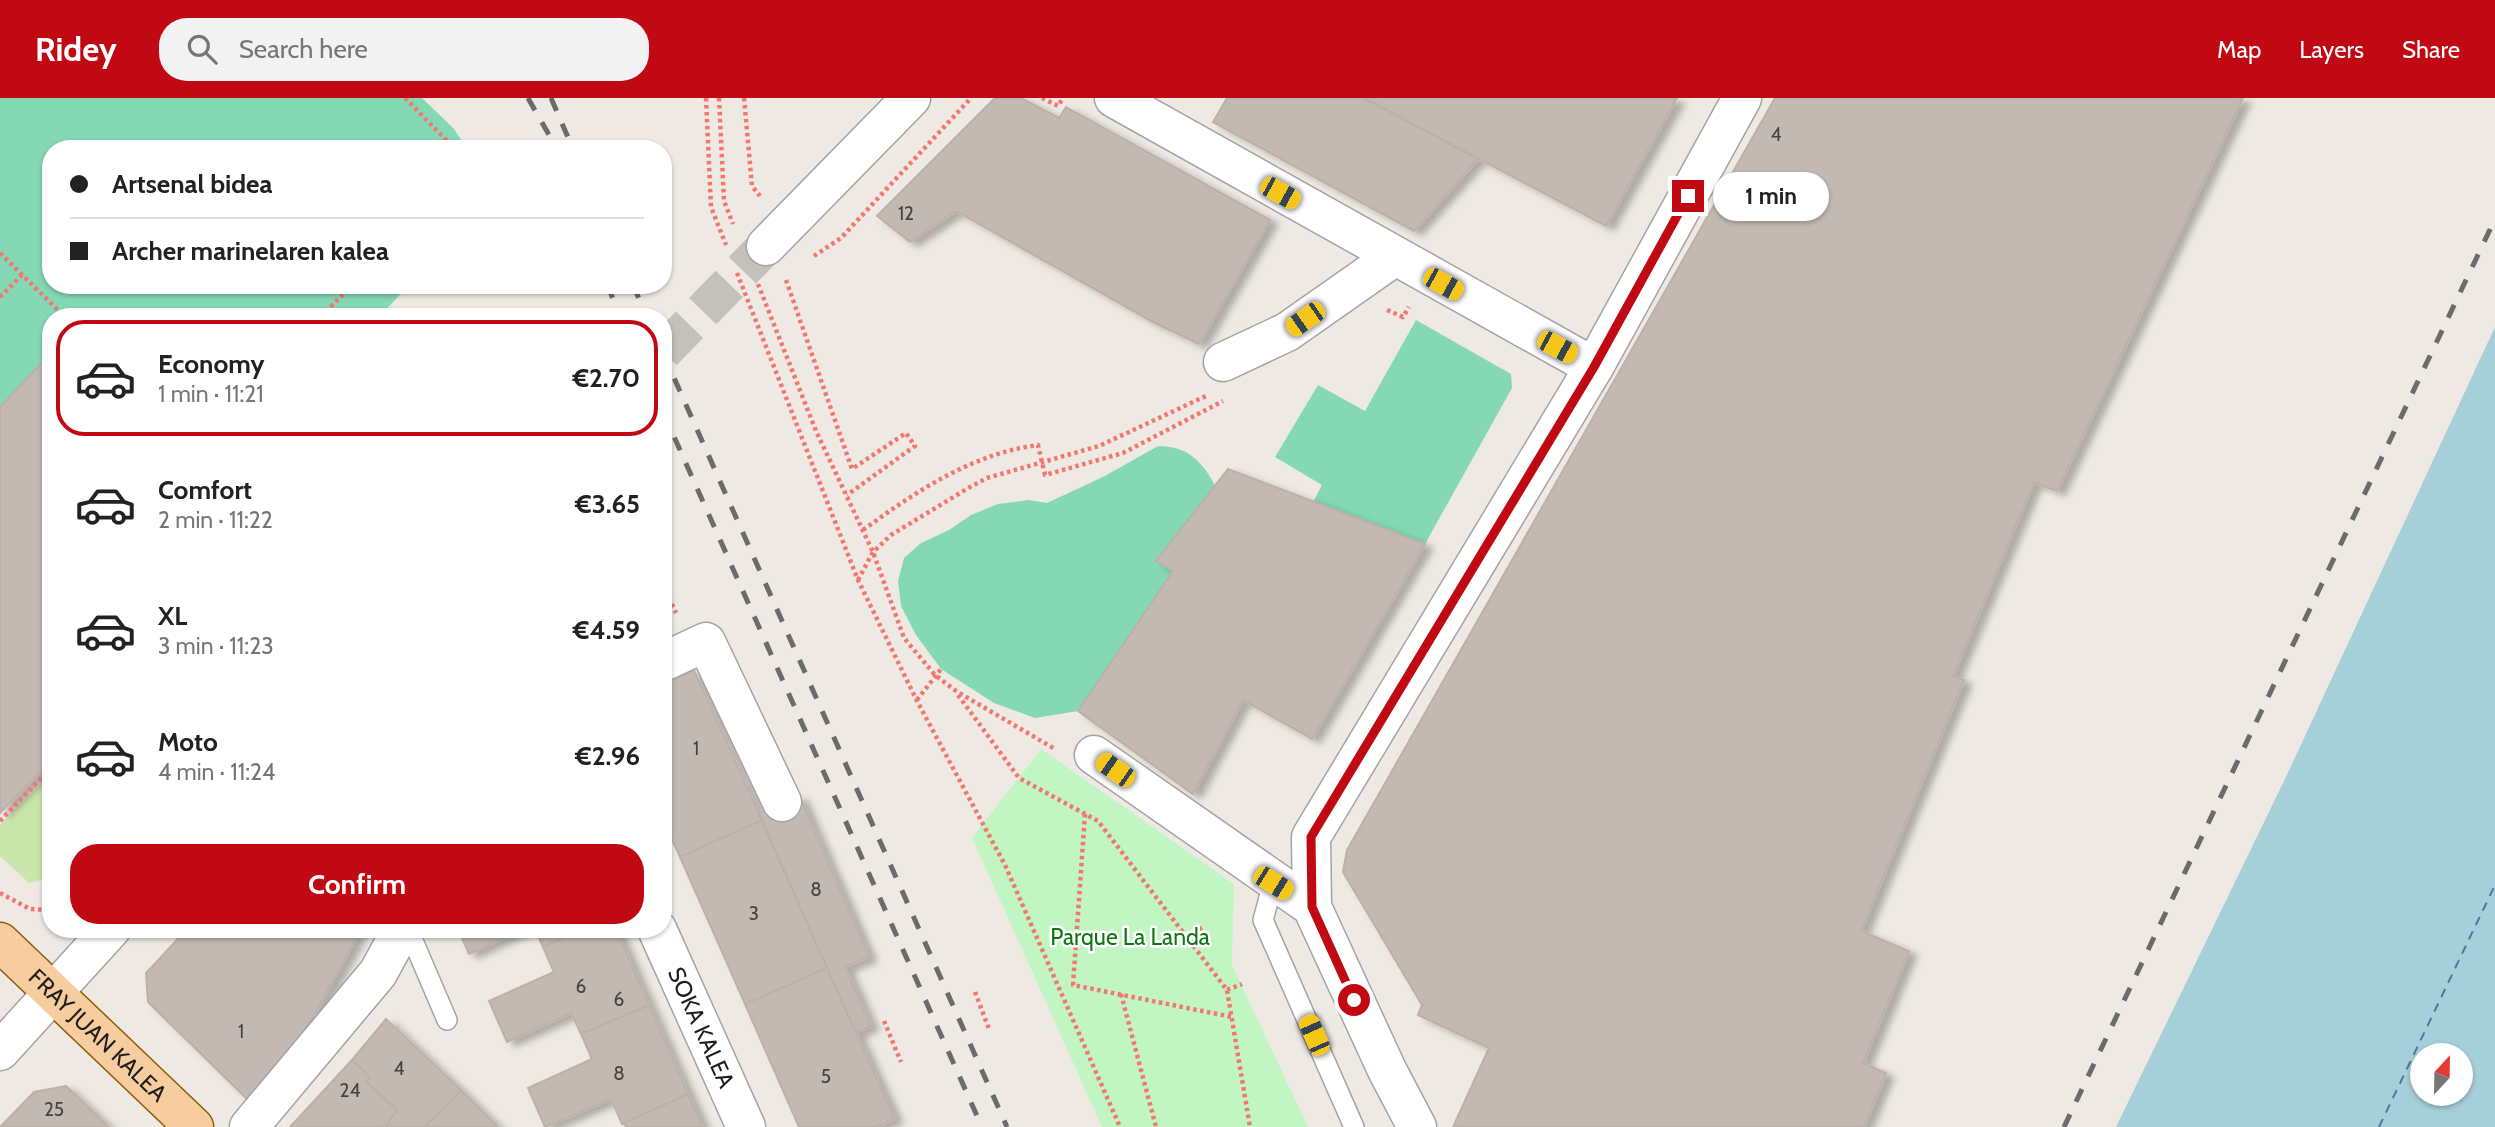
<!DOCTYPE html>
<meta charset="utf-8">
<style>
body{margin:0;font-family:Cabin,sans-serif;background:#f2f2f2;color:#222;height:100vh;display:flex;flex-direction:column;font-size:26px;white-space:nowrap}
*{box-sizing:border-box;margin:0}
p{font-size:23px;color:#767676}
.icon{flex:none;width:38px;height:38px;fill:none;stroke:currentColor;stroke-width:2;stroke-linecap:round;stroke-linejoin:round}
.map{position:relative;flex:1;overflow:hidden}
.side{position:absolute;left:42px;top:210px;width:630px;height:630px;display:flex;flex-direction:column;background:#fff;border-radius:28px;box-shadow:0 2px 5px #0004}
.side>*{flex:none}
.hud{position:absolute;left:42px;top:42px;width:630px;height:154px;border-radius:28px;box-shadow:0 2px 5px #0004;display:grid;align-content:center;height:154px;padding:0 28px;background:#fff}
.needle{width:46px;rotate:22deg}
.tools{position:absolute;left:2410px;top:945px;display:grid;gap:14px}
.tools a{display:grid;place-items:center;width:63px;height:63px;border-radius:50%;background:#fff;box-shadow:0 2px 5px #0004;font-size:35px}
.end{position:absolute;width:32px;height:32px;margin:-16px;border:9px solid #c00912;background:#fff;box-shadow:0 0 0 4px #fff}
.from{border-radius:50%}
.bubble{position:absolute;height:49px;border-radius:24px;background:#fff;box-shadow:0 2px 5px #0004;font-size:23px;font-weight:700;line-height:49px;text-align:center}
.car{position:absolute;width:21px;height:42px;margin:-21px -10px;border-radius:9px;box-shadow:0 0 5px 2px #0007;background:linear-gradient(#f5c518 24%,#345 0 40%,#f5c518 0 76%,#345 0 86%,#f5c518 0)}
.hud b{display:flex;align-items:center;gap:24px;height:66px;font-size:26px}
.hud b+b{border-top:2px solid #e0e0e0}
.hud i{width:18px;height:18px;background:#222}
ul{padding:12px 0 0;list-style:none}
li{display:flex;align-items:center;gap:21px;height:116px;margin:0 14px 10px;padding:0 14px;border:4px solid transparent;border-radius:28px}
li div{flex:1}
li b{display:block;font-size:26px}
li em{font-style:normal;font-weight:700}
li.current{border-color:#c00912}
li>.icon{width:63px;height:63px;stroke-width:1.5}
.button{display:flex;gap:14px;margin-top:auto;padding:14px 28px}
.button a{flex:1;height:80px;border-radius:28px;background:#c00912;color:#fff;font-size:28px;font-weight:700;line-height:80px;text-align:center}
header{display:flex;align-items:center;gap:42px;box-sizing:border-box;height:98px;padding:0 35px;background:#c00912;color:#fff}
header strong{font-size:33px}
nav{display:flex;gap:38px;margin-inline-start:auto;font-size:24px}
.search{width:490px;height:63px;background:#f2f2f2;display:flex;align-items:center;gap:18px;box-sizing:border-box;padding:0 24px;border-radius:28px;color:#767676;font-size:26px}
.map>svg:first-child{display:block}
.grass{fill:#cbe6ab}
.park{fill:#c1f6c3}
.pitch{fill:#84d9b4}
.water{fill:#a5d0d9;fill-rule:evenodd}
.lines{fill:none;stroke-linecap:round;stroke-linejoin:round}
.ferry{stroke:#4b7aa0;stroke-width:2;stroke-dasharray:9 7;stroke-linecap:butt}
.building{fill:#c2b9b3;stroke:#beb0a6;stroke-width:2;filter:url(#shadow)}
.street-tunnel{stroke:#c4c1bb;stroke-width:38;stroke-dasharray:38 19;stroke-linecap:butt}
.lane-casing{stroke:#a4a4a4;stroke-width:22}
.street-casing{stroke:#a4a4a4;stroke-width:41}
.primary-casing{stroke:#8f5b07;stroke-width:41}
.path{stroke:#f3766f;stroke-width:4.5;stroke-dasharray:3.5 3.5;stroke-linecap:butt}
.lane{stroke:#fff;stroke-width:19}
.street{stroke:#fff;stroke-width:38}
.primary{stroke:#f7cc9e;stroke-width:38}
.rail{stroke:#6b6b6b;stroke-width:5;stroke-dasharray:14 14;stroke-linecap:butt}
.route{stroke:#c00912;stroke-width:9}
.labels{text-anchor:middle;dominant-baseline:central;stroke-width:5;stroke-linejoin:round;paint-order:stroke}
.number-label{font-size:19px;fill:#464442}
.park-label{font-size:23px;fill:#107514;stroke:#fff}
.street-label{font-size:23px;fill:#1d1d1d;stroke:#fff}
</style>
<header>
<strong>Ridey</strong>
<div class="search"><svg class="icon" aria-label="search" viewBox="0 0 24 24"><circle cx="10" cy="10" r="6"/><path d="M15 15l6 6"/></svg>Search here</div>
<nav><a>Map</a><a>Layers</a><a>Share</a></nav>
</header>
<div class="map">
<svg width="2495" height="1029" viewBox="0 0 2495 1029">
<defs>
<filter id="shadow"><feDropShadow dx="8" dy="4.5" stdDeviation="3.5" flood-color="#0004"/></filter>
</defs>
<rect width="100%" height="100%" fill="#eeeae3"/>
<path class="grass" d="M 51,675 L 51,773 L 43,782 L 29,785 L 0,758 L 0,727 Z"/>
<path class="park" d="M 1041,651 L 1234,786 L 1232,867 L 1308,1029 L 1102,1029 L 972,740 Z"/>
<path class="pitch" d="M 0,0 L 422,0 L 454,31 L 467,51 L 51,51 L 51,187 L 409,187 L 379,219 L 51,219 L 51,663 L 0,715 Z
M 1416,222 L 1511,276 L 1512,290 L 1425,446 L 1312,406 L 1322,387 L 1275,359 L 1318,287 L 1365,313 Z
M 1158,348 C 1187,348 1201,362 1215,387 L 1156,463 L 1173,473 L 1078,613 L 1035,620 L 994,605 L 941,571 L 916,537 L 901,508 L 898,483 L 904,460 L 921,445 L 949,432 L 971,417 L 998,406 L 1029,402 L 1047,405 L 1103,379 Z"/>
<path class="water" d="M 2495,229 L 2495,1029 L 2116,1029 L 2285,681 ZM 2422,957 L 2460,957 L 2460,996 L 2422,996 Z"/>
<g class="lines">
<path class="ferry" d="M 2379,1029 L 2495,787"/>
</g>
<path class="building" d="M 995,0 L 1021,0 L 1059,20 L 1066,9 L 1270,122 L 1199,246 L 1153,224 L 956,113 L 910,144 L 877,118 Z
M 1227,0 L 1364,0 L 1478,61 L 1414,133 L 1213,24 Z
M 1364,0 L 1677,0 L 1606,128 Z
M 1775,0 L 2243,0 L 2057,393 L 2034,384 L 1953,578 L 1964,582 L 1861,833 L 1909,853 L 1863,965 L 1886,975 L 1864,1029 L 1453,1029 L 1489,950 L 1418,917 L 1422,907 L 1343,774 L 1347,752 Z
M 41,266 L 51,275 L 51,663 L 0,715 L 0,309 Z
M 1228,371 L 1425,446 L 1312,641 L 1243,602 L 1193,696 L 1078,613 L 1173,473 L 1156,463 Z
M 694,572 L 762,722 L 680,759 L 663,722 L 663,586 Z
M 799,697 L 869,859 L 845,869 L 871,928 L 856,935 L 758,715 Z
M 762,722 L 827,870 L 745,906 L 680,759 Z
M 187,831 L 350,831 L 358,836 L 315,916 L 293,949 L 247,1001 L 148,904 L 146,875 Z
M 458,831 L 524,831 L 469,856 Z
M 535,831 L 583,831 L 543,849 Z
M 583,831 L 616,831 L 649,907 L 581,936 L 571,915 L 507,944 L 489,903 L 554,874 L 543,849 Z
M 827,870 L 895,1021 L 876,1029 L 799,1029 L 745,906 Z
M 649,907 L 688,996 L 622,1026 L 611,1001 L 545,1029 L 528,990 L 592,961 L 581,936 Z
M 386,921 L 461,992 L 425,1029 L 392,1029 L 388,1025 L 397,1012 L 366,984 L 370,979 L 352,962 Z
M 352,962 L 370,979 L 366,984 L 397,1012 L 388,1025 L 381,1029 L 290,1029 Z
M 66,988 L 109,1029 L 0,1029 L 34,994 Z
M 461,992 L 498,1029 L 425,1029 Z
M 688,996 L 703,1029 L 626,1029 L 624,1025 Z"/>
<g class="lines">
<path class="street-tunnel" d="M 663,254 L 766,148"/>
<defs>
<path id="lane" d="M 1273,785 L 1263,822 L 1354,1029
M 408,831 L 447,922"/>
<g id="street">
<path d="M 1114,0 L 1594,269"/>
<path d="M 766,148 L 911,0"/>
<path d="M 1223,264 L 1287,234 L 1394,159"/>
<path d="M 663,564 L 706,544 L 782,704"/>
<path d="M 1094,657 L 1312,809 L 1387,972 L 1417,1029"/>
<path d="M 1312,809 L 1311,739 L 1594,269 L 1742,0"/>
<path id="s1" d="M 657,831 L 746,1029"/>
<path d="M 0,953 L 111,831"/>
<path d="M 249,1029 L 378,875 L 402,831"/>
</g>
<g id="primary">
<path id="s2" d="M 0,844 L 194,1029"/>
</g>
</defs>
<use href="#lane" class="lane-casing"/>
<use href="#street" class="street-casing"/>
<use href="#primary" class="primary-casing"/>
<path class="path" d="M 405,0 L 455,51
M 706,0 L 711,109 L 726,147
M 719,0 L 724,103 L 733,126
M 744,0 L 752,88 L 760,98
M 1042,0 L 1058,8 L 1063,0
M 0,155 L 65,219
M 814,158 L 841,140 L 971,0
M 737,175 L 858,482 L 917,603 L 1005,767 L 1120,1029
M 786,182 L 852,371 L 906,335 L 915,348 L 847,397
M 758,186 L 816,333 L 873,454 L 904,540 L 935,577 L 956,593 L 1055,651
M 0,199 L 22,177
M 1387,212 L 1403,219 L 1409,209
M 321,219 L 352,187
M 863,432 C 917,393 971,356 1038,347 L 1045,377 L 1123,355 L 1223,303
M 858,482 L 873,454 L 891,437 L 970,389 L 987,380 L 1099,348 L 1206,298
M 663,487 L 676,515
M 958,597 L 1019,680 L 1098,723 L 1227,892 L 1250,1029
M 917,602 L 941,571
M 1085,716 L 1073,887 L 1232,919
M 0,723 L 51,670
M 0,795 L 30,811 L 51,812
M 1188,840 L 1202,829
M 1227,892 L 1242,886
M 975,894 L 989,931
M 1121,896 L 1156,1029
M 884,923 L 901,964"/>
<use href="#lane" class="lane"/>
<use href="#street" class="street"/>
<use href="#primary" class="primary"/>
<path class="rail" d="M 528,0 L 557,51
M 551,0 L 573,51
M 607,187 L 621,219
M 633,187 L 647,219
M 663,255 L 1007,1029
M 663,314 L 982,1029
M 2064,1029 L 2495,121"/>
</g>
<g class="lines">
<path class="route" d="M 1354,902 L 1312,809 L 1311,739 L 1594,269 L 1688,98"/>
</g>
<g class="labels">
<g class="number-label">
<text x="1776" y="36">4</text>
<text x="906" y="115">12</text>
<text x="696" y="650">1</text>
<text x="816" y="791">8</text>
<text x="754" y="815">3</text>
<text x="581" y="888">6</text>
<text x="619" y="901">6</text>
<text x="241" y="933">1</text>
<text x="399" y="970">4</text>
<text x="619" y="975">8</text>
<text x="826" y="978">5</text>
<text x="350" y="992">24</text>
<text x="54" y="1011">25</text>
</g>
<g class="park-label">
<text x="1130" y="839">Parque La Landa</text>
</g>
<g class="street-label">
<text stroke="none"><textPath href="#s1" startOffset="108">SOKA KALEA</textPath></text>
<text stroke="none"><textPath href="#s2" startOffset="135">FRAY JUAN KALEA</textPath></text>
</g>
</g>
</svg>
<div class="tools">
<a><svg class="needle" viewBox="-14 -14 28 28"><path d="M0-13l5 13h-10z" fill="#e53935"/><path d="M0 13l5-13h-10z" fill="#767676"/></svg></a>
</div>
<i class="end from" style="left:1354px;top:902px"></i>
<i class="end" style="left:1688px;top:98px"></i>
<div class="bubble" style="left:1713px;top:74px;width:116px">1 min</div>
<i class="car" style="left:1280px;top:95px;rotate:119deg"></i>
<i class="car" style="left:1443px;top:186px;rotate:119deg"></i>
<i class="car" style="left:1305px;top:221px;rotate:235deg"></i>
<i class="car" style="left:1557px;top:249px;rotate:118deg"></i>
<i class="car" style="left:1115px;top:672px;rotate:305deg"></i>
<i class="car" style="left:1273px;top:785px;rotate:122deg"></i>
<i class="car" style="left:1314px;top:937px;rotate:336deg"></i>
<div class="hud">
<b><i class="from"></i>Artsenal bidea</b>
<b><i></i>Archer marinelaren kalea</b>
</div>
<section class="side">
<ul>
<li class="current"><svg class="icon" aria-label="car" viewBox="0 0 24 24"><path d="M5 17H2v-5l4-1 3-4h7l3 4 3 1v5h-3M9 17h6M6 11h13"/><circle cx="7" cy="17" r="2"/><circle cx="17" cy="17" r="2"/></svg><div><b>Economy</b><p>1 min · 11:21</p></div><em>€2.70</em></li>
<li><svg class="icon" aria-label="car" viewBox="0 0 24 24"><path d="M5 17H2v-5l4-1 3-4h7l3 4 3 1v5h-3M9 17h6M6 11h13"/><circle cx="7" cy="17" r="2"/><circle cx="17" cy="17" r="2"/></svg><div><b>Comfort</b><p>2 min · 11:22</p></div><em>€3.65</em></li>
<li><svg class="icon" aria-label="car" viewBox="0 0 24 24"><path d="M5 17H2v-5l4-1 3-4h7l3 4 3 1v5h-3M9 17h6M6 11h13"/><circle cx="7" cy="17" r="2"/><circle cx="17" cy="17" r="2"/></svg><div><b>XL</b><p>3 min · 11:23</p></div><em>€4.59</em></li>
<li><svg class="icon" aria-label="car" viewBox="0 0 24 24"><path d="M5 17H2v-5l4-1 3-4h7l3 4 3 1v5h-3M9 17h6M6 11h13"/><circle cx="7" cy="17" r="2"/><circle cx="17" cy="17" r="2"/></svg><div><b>Moto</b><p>4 min · 11:24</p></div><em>€2.96</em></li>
</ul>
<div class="button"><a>Confirm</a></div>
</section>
</div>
